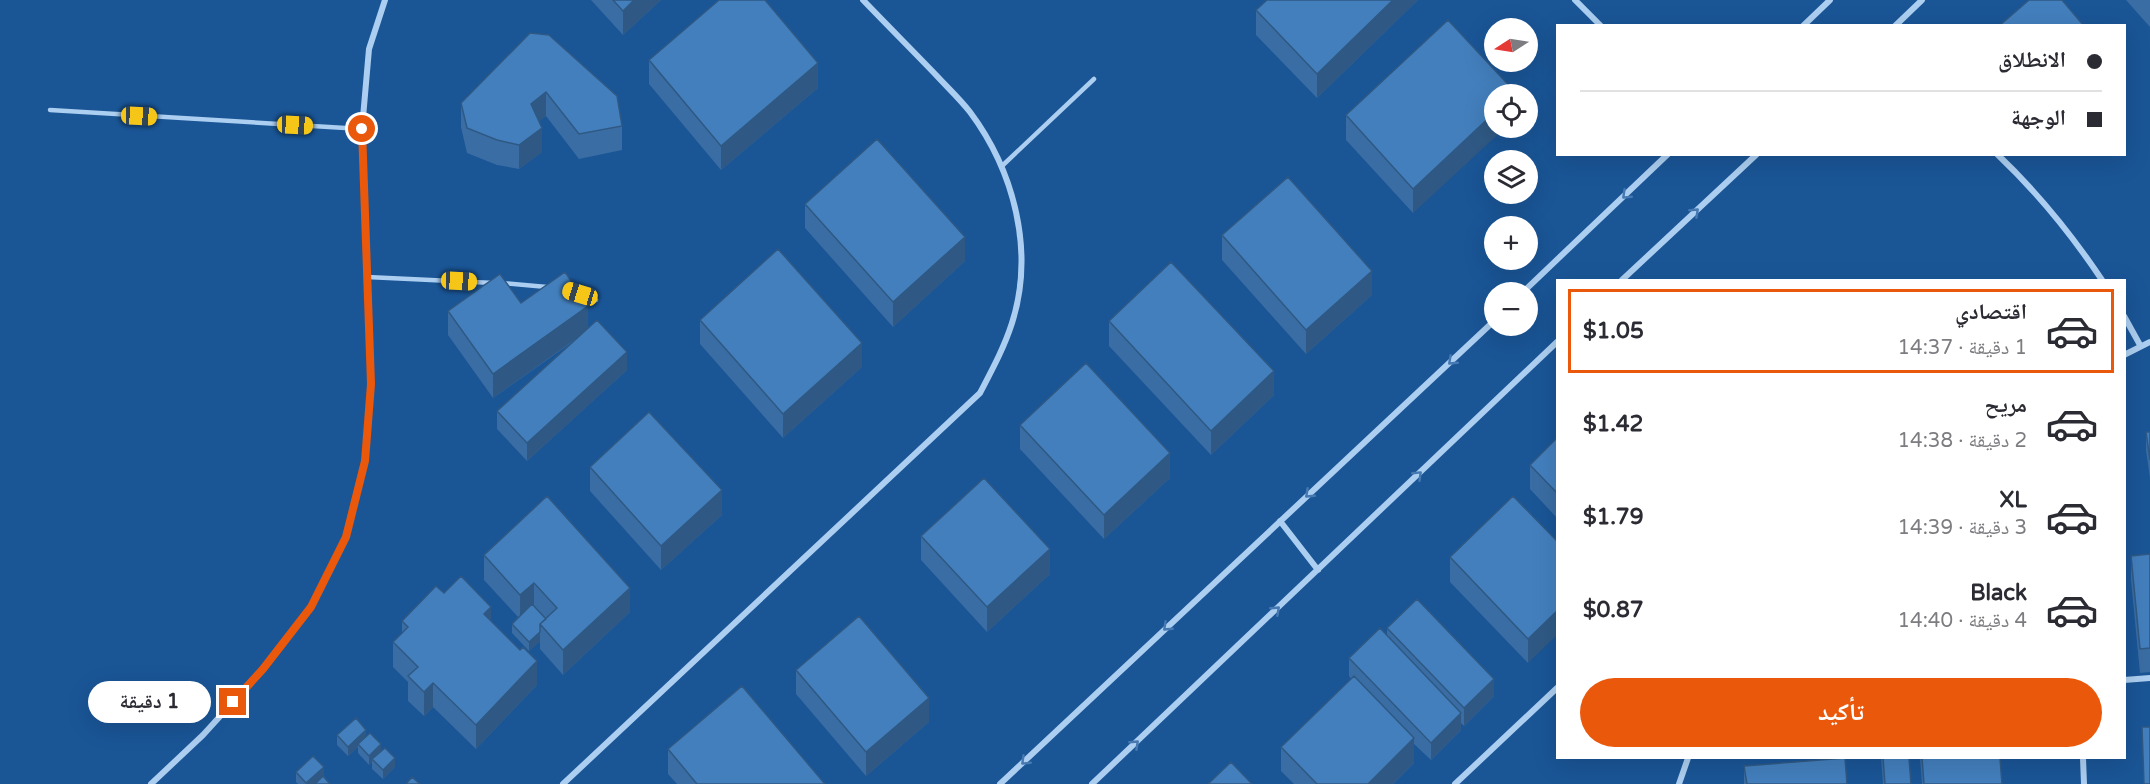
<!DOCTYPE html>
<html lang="ar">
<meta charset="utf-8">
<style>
body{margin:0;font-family:"Varela Round","Noto Naskh Arabic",sans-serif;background:#f2f2f3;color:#2b2b33;direction:rtl;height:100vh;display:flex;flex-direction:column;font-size:22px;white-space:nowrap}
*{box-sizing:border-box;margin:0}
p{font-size:20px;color:#7c7c81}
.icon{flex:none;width:33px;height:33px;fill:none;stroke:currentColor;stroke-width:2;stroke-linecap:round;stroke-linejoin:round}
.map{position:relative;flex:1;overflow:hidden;direction:ltr}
.details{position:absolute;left:1556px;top:279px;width:570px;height:480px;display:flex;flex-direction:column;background:#fff;border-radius:0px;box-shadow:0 6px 24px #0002;direction:rtl}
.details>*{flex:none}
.guide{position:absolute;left:1556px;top:24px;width:570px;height:132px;border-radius:0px;box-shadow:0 6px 24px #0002;direction:rtl;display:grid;align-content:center;height:132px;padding:0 24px;background:#fff}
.needle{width:39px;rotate:258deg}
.tools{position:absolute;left:1484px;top:18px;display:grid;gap:12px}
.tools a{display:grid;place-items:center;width:54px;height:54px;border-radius:50%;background:#fff;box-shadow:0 6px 24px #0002;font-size:30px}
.end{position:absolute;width:27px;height:27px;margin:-14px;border:8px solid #ea580c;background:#fff;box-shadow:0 0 0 3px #fff}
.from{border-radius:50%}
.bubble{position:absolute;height:42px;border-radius:21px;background:#fff;box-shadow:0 6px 24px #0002;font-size:20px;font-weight:800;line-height:42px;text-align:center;direction:rtl}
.car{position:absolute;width:18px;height:36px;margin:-18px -9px;border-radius:8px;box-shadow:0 0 4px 2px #0007;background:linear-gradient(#f5c518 24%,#345 0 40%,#f5c518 0 76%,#345 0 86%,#f5c518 0)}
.guide b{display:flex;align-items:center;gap:21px;height:57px;font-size:22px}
.guide b+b{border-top:2px solid #e1e1e2}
.guide i{width:15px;height:15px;background:#2b2b33}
ul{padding:10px 0 0;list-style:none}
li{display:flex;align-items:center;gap:18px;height:84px;margin:0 12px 9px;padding:0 12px;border:3px solid transparent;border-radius:0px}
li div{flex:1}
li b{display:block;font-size:22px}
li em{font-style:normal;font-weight:800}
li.on{border-color:#ea580c}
li>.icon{width:54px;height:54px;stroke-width:1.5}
.action{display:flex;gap:12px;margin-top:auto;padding:12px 24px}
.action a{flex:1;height:69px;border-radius:36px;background:#ea580c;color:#fff;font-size:24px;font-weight:800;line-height:69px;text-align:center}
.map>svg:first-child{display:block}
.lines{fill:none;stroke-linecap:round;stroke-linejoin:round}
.lane{stroke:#accef0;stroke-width:4.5}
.street{stroke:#accef0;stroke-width:6}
.wall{fill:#3a6da3}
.shaded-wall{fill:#2f5984}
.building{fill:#437fbd;stroke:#2f5984;stroke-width:1.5}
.oneway{stroke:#4679b1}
.route{stroke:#ea580c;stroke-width:8}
</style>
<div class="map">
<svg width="2150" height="784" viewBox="0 0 2150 784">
<rect width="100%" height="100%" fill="#1a5596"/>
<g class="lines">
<path class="lane" d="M 50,110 L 362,129
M 1002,166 L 1094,79
M 367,277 L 494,283
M 502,283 L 547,287
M 576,293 L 596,300"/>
<path class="street" d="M 1575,0 L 1601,26
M 1803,26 L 1830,0
M 1895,26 L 1922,0
M 1997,154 C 2037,192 2072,235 2102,280
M 1622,280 L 1757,154
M 1523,292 L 1668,154
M 2124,316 L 2140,345
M 2124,355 L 2150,342
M 1280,521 L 1318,570
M 2124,680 L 2150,678
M 2083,758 L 2084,784
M 151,784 L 203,735 L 263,669 L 311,607 L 346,537 L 365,461 L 371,384 L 362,129 L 369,49 L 385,0
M 563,784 L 980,393 C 992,370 1004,348 1012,323 C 1035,251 1014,171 970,112 C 960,99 947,87 936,75 C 912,50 887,25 863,0
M 1000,784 L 1494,321
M 1092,784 L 1557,342
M 1455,784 L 1557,688
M 1679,784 L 1688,758"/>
</g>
<path class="wall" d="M 591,0 L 661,0 L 623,35 Z
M 1418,0 L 1317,98 L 1256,35 L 1256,10 Z
M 2126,0 L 2150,0 L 2150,27 Z
M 530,33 L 622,126 L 622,150 L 579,159 L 546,116 L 539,121 L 542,152 L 519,169 L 497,165 L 467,153 L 461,127 L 461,103 Z
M 649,60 L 818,88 L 721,170 L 649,84 Z
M 1516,94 L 1413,213 L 1346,140 L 1346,115 Z
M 805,204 L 965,261 L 893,327 L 805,228 Z
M 1222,235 L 1372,295 L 1306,354 L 1222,260 Z
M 521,303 L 588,328 L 627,370 L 527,461 L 497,429 L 497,411 L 578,338 L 493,398 L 448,335 L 448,311 Z
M 700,320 L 862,367 L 783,438 L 700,344 Z
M 1109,321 L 1274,395 L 1211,455 L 1109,346 Z
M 1020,425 L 1170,478 L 1104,539 L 1020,449 Z
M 2146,432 L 2150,432 L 2150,478 L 2146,450 Z
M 1557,438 L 1557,518 L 1530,489 L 1530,465 Z
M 590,467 L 722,515 L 661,570 L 590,491 Z
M 921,536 L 1050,574 L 987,632 L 921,560 Z
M 1557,541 L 1528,663 L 1450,582 L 1450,557 Z
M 2150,554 L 2150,672 L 2140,673 L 2131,580 L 2131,556 Z
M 484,555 L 630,612 L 563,675 L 540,649 L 540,641 L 529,651 L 512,633 L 512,624 L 518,617 L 484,580 Z
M 444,593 L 491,622 L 537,685 L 476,749 L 433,707 L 424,716 L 408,701 L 408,682 L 393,667 L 393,642 L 402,633 L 402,621 Z
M 1387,628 L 1494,696 L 1464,726 L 1461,723 L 1461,730 L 1431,760 L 1414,744 L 1414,763 L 1393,784 L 1294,784 L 1281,771 L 1281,747 L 1351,679 L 1349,676 L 1349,658 L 1387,636 Z
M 796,670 L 929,722 L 866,776 L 796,694 Z
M 337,735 L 366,737 L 381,751 L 395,767 L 383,779 L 372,769 L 372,762 L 369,765 L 358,753 L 358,747 L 348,756 L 337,745 Z
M 668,749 L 825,784 L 677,784 L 668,774 Z
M 1881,758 L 1909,758 L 1911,784 L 1883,784 Z
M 1920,758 L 2000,758 L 2002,784 L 1922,784 Z
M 1744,766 L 1847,784 L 1744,784 Z
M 296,772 L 324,776 L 330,784 L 298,784 L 296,782 Z"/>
<path class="shaded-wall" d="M 634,0 L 661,0 L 623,35 L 623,11 Z
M 1393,0 L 1418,0 L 1317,98 L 1317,74 Z
M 818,63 L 818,88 L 721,170 L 721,146 Z
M 546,92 L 546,116 L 531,128 L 531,104 Z
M 1494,113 L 1494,128 L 1505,128 L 1413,213 L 1413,189 Z
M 542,128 L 542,152 L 519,169 L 519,145 Z
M 965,237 L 965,261 L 893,327 L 893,302 Z
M 1372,271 L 1372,295 L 1306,354 L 1306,330 Z
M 588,306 L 588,330 L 493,398 L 493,374 Z
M 862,343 L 862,367 L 783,438 L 783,414 Z
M 627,352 L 627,370 L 527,461 L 527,443 Z
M 1274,371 L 1274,395 L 1211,455 L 1211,431 Z
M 1170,453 L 1170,478 L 1104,539 L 1104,515 Z
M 722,490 L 722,515 L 661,570 L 661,546 Z
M 1050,549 L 1050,574 L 987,632 L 987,607 Z
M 534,583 L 534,607 L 520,620 L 520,595 Z
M 630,588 L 630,612 L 563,675 L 563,650 Z
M 491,607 L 491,631 L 484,614 Z
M 1557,611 L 1557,635 L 1528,663 L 1528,639 Z
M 540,632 L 540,641 L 529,651 L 529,642 Z
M 537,661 L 537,685 L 476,749 L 476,725 Z
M 1494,679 L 1494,696 L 1464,726 L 1464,708 Z
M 433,683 L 433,707 L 424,716 L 424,692 Z
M 929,698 L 929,722 L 866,776 L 866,752 Z
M 1461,713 L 1461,730 L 1431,760 L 1431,743 Z
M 366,730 L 366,739 L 358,744 L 358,747 L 348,756 L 348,747 Z
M 1414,738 L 1414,763 L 1393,784 L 1368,784 Z
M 381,744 L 381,754 L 372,759 L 372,762 L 369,765 L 369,756 Z
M 395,758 L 395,767 L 383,779 L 383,770 Z
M 324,767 L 324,776 L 315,784 L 306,784 Z"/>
<path class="building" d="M 613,0 L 634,0 L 623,11 Z
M 719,0 L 765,0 L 818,63 L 721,146 L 649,60 Z
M 1267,0 L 1393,0 L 1317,74 L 1256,10 Z
M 2029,0 L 2062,0 L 2084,26 L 1999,26 Z
M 1448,20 L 1516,93 L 1514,94 L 1494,94 L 1494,113 L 1413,189 L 1346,115 Z
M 530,33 L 549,35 L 617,96 L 622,126 L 579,134 L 546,92 L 531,104 L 542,128 L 519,145 L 497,140 L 467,128 L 461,103 Z
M 877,139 L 965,237 L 893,302 L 805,204 Z
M 1288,177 L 1372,271 L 1306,330 L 1222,235 Z
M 778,249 L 862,343 L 783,414 L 700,320 Z
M 1171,262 L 1274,371 L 1211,431 L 1109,321 Z
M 565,272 L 588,306 L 493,374 L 448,311 L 500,274 L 521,303 Z
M 597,320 L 627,352 L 527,443 L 497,411 Z
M 1086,363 L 1170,453 L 1104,515 L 1020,425 Z
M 649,412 L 722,490 L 661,546 L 590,467 Z
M 2146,432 L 2150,432 L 2150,460 Z
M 1557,438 L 1557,493 L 1530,465 Z
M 984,478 L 1050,549 L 987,607 L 921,536 Z
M 547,496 L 630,588 L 563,650 L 540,624 L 557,608 L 534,583 L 520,595 L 484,555 Z
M 1513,496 L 1557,541 L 1557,611 L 1528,639 L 1450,557 Z
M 2150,554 L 2150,648 L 2140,649 L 2131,556 Z
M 461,576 L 491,607 L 484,614 L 520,650 L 523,647 L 537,661 L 476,725 L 433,683 L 424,692 L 408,676 L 418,667 L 393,642 L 408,627 L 402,621 L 436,586 L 444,593 Z
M 1417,599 L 1494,679 L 1464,708 L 1387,628 Z
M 532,604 L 546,619 L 540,624 L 540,632 L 529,642 L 512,624 Z
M 859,616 L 929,698 L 866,752 L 796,670 Z
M 1380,628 L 1461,713 L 1431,743 L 1349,658 Z
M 1354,676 L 1414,738 L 1368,784 L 1317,784 L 1281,747 Z
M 742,686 L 825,784 L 697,784 L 668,749 Z
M 356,718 L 366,730 L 348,747 L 337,735 Z
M 2142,727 L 2150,727 L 2150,784 L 2144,784 Z
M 370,733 L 381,744 L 369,756 L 358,744 Z
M 385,748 L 395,758 L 383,770 L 372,759 Z
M 313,756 L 324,767 L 306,783 L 296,772 Z
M 1845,758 L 1847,784 L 1747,784 L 1744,766 Z
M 1883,758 L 1909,758 L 1911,784 L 1885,784 Z
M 1922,758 L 2000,758 L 2002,784 L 1924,784 Z
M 1231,762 L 1252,784 L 1208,784 Z
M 323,776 L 330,784 L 315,784 Z
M 412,777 L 420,784 L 406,784 Z"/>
<defs><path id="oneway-chevron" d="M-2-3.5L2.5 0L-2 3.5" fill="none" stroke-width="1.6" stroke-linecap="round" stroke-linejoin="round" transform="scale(1.5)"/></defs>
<g class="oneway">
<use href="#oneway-chevron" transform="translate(1626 195) rotate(136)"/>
<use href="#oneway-chevron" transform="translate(1695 212) rotate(-43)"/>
<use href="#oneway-chevron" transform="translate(1452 361) rotate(137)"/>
<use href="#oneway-chevron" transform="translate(1418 475) rotate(-44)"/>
<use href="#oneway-chevron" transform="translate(1309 494) rotate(137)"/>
<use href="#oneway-chevron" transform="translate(1276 610) rotate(-43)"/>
<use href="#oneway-chevron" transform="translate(1167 627) rotate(137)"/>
<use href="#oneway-chevron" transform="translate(1135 744) rotate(-43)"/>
<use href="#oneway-chevron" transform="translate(1025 761) rotate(136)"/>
</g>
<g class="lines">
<path class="route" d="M 233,702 L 263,669 L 311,607 L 346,537 L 365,461 L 371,384 L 362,129"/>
</g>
</svg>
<div class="tools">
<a><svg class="needle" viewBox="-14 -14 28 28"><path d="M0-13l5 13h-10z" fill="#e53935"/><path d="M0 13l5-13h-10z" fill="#7c7c81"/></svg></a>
<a><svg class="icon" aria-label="locate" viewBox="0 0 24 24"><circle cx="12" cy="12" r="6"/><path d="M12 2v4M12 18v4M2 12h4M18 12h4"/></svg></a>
<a><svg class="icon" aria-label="layers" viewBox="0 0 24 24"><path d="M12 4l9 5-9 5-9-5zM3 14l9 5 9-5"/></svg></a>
<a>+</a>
<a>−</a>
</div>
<i class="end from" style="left:362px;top:129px"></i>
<i class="end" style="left:233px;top:702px"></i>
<div class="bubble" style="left:88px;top:681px;width:123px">1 دقيقة</div>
<i class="car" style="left:139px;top:116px;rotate:93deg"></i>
<i class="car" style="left:295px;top:125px;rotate:93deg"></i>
<i class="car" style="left:459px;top:281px;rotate:93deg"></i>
<i class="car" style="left:580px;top:294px;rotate:287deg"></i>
<div class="guide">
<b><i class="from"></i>الانطلاق</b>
<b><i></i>الوجهة</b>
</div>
<section class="details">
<ul>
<li class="on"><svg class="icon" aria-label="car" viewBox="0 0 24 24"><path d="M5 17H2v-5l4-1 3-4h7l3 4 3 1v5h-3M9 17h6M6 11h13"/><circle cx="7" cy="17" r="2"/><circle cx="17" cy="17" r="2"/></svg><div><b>اقتصادي</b><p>1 دقيقة · 14:37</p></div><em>$1.05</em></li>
<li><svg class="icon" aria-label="car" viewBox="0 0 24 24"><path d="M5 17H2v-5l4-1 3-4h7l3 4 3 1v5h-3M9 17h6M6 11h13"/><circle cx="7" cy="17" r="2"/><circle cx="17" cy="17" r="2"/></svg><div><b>مريح</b><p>2 دقيقة · 14:38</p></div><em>$1.42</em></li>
<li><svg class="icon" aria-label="car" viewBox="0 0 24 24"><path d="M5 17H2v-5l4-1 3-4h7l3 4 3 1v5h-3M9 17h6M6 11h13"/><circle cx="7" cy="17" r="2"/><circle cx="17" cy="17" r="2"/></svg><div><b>XL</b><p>3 دقيقة · 14:39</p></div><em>$1.79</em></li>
<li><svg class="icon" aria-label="car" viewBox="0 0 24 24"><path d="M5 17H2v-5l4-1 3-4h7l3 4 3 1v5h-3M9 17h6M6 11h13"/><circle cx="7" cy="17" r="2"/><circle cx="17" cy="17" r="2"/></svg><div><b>Black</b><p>4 دقيقة · 14:40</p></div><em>$0.87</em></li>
</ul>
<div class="action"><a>تأكيد</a></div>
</section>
</div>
